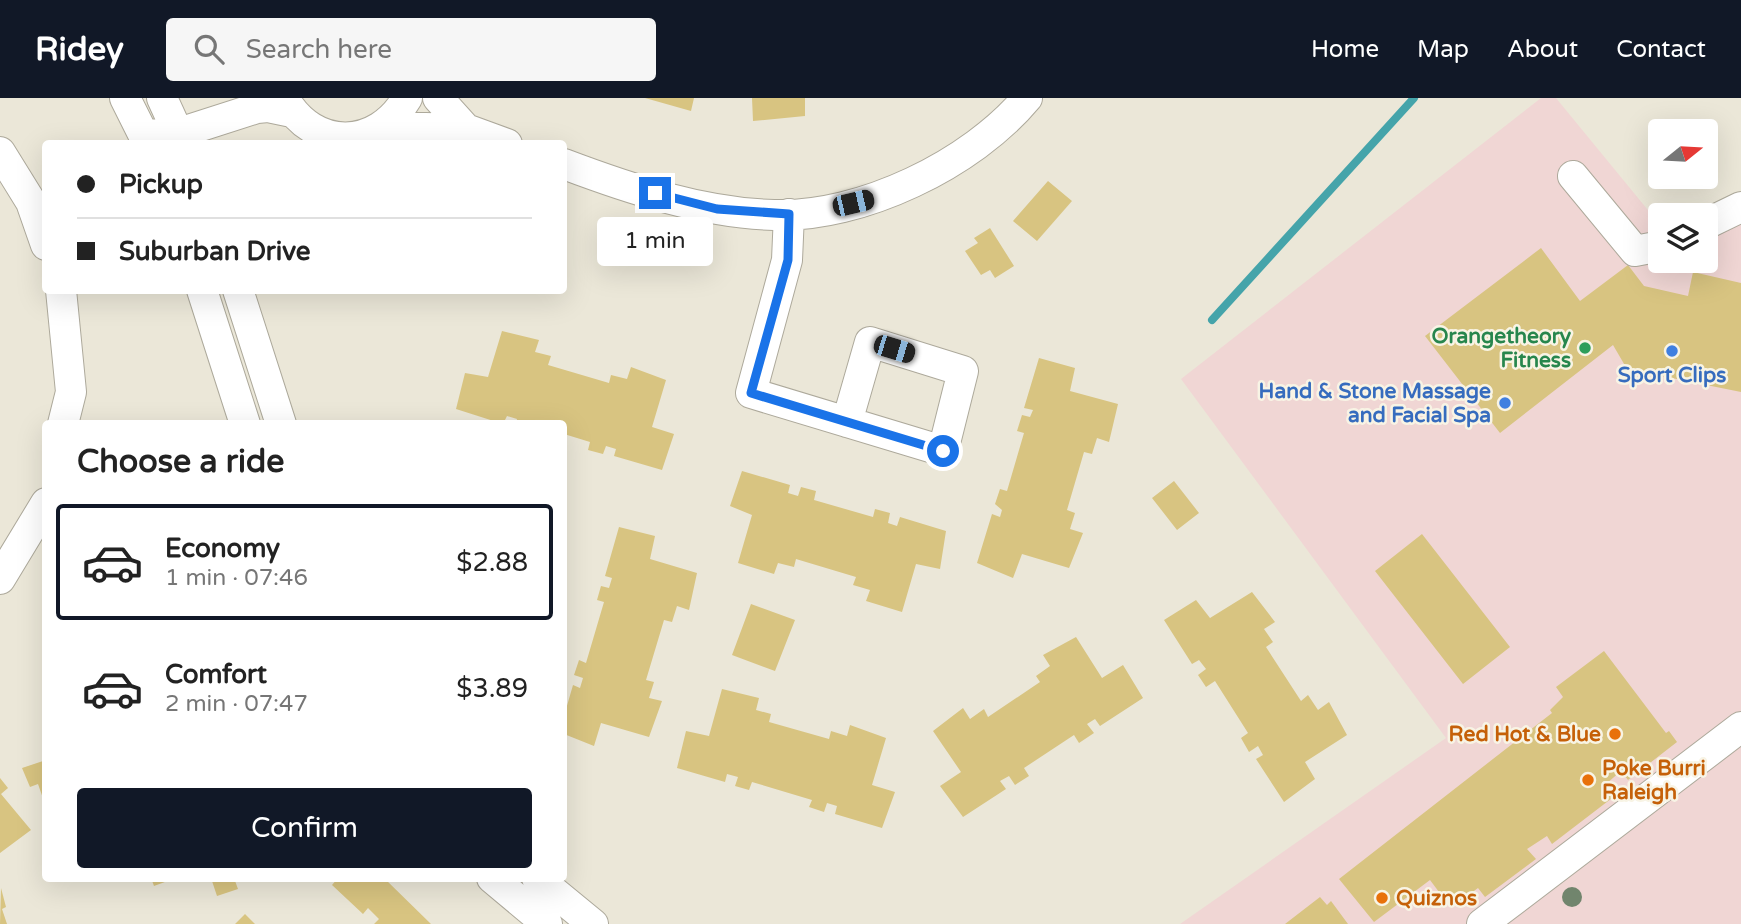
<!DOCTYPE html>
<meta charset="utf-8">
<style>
body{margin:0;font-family:"Varela Round",sans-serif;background:#f6f6f6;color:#222;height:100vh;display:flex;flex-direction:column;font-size:26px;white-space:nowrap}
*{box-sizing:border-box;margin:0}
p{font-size:23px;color:#767676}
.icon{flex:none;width:38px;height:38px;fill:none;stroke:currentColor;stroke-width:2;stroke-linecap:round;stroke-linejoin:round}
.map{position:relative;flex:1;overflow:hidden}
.sheet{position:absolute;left:42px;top:322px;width:525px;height:462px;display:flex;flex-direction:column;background:#fff;border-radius:7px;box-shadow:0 7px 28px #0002}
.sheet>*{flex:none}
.banner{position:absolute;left:42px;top:42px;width:525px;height:154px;border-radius:7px;box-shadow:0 7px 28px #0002;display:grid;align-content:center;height:154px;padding:0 35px;background:#fff}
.needle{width:46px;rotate:72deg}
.controls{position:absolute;left:1648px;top:21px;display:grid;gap:14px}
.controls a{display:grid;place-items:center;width:70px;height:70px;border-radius:7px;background:#fff;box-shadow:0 7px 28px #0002;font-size:35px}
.end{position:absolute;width:32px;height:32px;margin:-16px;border:9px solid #1a73e8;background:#fff;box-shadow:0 0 0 4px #fff}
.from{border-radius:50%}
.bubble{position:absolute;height:49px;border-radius:7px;background:#fff;box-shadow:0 7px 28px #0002;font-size:23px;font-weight:600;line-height:49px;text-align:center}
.car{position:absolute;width:21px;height:42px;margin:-21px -10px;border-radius:9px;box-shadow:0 0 5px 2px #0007;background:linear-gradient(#222 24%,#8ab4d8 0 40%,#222 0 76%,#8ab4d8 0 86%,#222 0)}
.banner b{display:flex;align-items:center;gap:24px;height:66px;font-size:26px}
.banner b+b{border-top:2px solid #e0e0e0}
.banner i{width:18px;height:18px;background:#222}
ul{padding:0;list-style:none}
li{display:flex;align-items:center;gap:21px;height:116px;margin:0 14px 10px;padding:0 21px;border:4px solid transparent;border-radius:7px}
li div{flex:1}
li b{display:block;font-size:26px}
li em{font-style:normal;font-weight:600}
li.selected{border-color:#111827}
li>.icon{width:63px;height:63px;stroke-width:1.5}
h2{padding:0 35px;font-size:32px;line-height:84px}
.cta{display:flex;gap:14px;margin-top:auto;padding:14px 35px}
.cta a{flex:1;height:80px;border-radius:7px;background:#111827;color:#fff;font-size:28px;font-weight:600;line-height:80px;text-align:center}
header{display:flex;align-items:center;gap:42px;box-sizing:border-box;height:98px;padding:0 35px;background:#111827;color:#fff}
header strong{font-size:33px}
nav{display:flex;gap:38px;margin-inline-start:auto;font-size:24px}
.search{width:490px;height:63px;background:#f6f6f6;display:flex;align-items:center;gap:18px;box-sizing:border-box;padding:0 24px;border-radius:7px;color:#767676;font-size:26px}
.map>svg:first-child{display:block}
.commercial{fill:#f0d6d4}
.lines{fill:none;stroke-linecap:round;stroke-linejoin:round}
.stream{stroke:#45a4aa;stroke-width:8}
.building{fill:#d8c481}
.minor-casing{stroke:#ada99b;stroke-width:32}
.minor{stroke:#fff;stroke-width:30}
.tree{fill:#71856d}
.route{stroke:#1a73e8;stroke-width:9}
.leisure-dot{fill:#2e9e5b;stroke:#f8f4e5;stroke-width:2.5}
.shop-dot{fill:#3f7fe0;stroke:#f8f4e5;stroke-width:2.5}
.food-dot{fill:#e8710a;stroke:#f8f4e5;stroke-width:2.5}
.labels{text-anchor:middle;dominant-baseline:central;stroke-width:5;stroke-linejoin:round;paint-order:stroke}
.leisure-label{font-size:21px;font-weight:bold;fill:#27864d;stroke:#f8f4e5;text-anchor:end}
.shop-label{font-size:21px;font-weight:bold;fill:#366cbe;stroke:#f8f4e5}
.food-label{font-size:21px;font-weight:bold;fill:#c56008;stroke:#f8f4e5;text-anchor:start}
</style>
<header>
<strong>Ridey</strong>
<div class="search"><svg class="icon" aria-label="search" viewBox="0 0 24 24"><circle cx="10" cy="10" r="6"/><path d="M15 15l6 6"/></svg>Search here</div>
<nav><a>Home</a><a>Map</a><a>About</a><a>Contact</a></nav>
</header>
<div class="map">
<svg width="1741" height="826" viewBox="0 0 1741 826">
<rect width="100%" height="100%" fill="#ebe7d8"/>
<path class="commercial" d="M 1541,0 L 1556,0 L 1661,128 L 1661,163 L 1706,163 L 1706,118 L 1741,97 L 1741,826 L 1180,826 L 1446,640 L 1181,281 Z"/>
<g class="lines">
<path class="stream" d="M 1212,222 L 1414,0"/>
</g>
<path class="building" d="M 645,0 L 694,0 L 691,13 Z
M 752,0 L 805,0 L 805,18 L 753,23 Z
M 1048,83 L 1072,103 L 1037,143 L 1013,123 Z
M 990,130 L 1014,168 L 995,180 L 990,172 L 981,177 L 965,153 L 978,145 L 974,140 Z
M 1541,150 L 1580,203 L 1628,167 L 1644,188 L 1688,198 L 1693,174 L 1741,185 L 1741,294 L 1627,271 L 1613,247 L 1500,335 L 1425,238 Z
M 502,233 L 539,242 L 535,254 L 551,258 L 548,267 L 609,285 L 611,277 L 627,281 L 631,269 L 666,282 L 652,329 L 674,336 L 662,372 L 614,358 L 616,351 L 606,348 L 603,356 L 588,352 L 590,344 L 564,336 L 564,326 L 516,326 L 517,321 L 507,318 L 503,326 L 456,311 L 465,275 L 488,279 Z
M 1039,260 L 1075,270 L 1070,293 L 1118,306 L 1109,344 L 1097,340 L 1092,356 L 1084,354 L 1067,412 L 1075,415 L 1070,431 L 1083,435 L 1069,470 L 1022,456 L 1013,480 L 977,465 L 992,416 L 1000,419 L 1002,412 L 995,406 L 1000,391 L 1007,393 L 1024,335 L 1017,333 L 1022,317 L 1030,319 L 1033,312 L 1024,310 Z
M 742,373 L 790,387 L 788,395 L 798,398 L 801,389 L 816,393 L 814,402 L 873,419 L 875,411 L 890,415 L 888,425 L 897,428 L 900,419 L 946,433 L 940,471 L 916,466 L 902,514 L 866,503 L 870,492 L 853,487 L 856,479 L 796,461 L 794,469 L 778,465 L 774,476 L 738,465 L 752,417 L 730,408 Z
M 1174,383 L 1199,415 L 1177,432 L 1152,400 Z
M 619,429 L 655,438 L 650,461 L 697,475 L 689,512 L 677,508 L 672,524 L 664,522 L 646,582 L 654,584 L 649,600 L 662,603 L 649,639 L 601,625 L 594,648 L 564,636 L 564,618 L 573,587 L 580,590 L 583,580 L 574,577 L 579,562 L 586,565 L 604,504 L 597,502 L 601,488 L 609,490 L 612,480 L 605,478 Z
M 1422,436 L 1510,549 L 1463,586 L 1375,473 Z
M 1252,494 L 1275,524 L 1264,531 L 1273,544 L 1266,549 L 1301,603 L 1308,597 L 1318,612 L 1329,604 L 1347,637 L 1305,664 L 1315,681 L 1284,704 L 1256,661 L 1263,657 L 1258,648 L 1249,654 L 1241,640 L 1248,635 L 1215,583 L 1206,589 L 1198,577 L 1206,571 L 1199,562 L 1192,566 L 1164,522 L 1196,502 L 1210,520 Z
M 751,506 L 795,522 L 775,573 L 732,557 Z
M 1076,539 L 1102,580 L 1123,567 L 1143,600 L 1100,628 L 1095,621 L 1087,626 L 1094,635 L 1079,645 L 1074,637 L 1024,670 L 1029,678 L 1015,687 L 1009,678 L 1000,683 L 1006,691 L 963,719 L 940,688 L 961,674 L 933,633 L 963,610 L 970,621 L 984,611 L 988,619 L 1040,584 L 1036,578 L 1050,568 L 1043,557 Z
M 1604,553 L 1666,635 L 1669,633 L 1677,644 L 1628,682 L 1621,673 L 1606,686 L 1616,697 L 1552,746 L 1547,738 L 1527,751 L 1536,761 L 1485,799 L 1478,790 L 1451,810 L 1430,782 L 1374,824 L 1339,781 L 1552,615 L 1550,612 L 1563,599 L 1556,589 Z
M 722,591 L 759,600 L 756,612 L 771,616 L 769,624 L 829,641 L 831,633 L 847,638 L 850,627 L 886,640 L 872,687 L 895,694 L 882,730 L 835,716 L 837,708 L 827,705 L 824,714 L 809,709 L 812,702 L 752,684 L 749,692 L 735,688 L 738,679 L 727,676 L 725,684 L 677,670 L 686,633 L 709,638 Z
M 46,662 L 46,706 L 45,706 L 38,686 L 30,689 L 22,670 Z
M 0,680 L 8,690 L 1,696 L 31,732 L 0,755 Z
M 151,780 L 173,780 L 173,781 L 154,788 Z
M 211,780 L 234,780 L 238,791 L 217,798 Z
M 338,780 L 384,780 L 431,826 L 374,826 L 379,821 L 368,810 L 363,816 L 332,787 Z
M 1,790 L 6,809 L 2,811 L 7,826 L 0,826 Z
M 1320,799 L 1327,807 L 1331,803 L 1348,826 L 1285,826 Z
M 245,816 L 255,826 L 235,826 Z"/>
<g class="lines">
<defs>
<path id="minor" d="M 125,0 L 148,46
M 162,0 L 183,46
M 284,0 C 314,53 377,52 407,0
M 438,0 L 466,31
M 384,29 L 466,31 L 507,46
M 144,37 L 179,35 L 257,10 L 268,9 L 292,14
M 0,54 L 31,104 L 46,147
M 564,66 C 630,91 703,115 774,117 C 861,120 972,66 1027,0
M 1573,78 L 1635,153 L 1661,148
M 789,116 L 787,162 L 751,295 L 943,353 L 963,273 L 870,244 L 847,324
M 1706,126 L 1741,109
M 61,192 L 71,294 L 63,326
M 202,192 L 245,326
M 238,192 L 281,326
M 0,481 L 46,405
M 492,780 L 547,826
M 537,780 L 593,826
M 1482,826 L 1741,629"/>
</defs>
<use href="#minor" class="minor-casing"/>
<use href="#minor" class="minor"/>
</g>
<circle class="tree" cx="1572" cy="799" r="10"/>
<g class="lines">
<path class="route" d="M 655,95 L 717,111 L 789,116 L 788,162 L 751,295 L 943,353"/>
</g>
<circle class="leisure-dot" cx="1585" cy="250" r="7"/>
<g class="shop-dot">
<circle cx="1672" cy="253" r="7"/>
<circle cx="1505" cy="305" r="7"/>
</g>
<g class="food-dot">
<circle cx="1615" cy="636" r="7"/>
<circle cx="1588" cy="682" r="7"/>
<circle cx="1382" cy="800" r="7"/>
</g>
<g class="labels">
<g class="leisure-label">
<text x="1571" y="238">Orangetheory<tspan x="1571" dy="24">Fitness</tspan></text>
</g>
<g class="shop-label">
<text x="1672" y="277">Sport Clips</text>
<text x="1491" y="293" text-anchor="end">Hand &amp; Stone Massage<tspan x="1491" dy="24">and Facial Spa</tspan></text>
</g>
<g class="food-label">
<text x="1601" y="636" text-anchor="end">Red Hot &amp; Blue</text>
<text x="1602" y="670">Poke Burri<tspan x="1602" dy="24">Raleigh</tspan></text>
<text x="1396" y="800">Quiznos</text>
</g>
</g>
</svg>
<div class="controls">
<a><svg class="needle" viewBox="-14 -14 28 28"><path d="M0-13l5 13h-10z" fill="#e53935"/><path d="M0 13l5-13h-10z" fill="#767676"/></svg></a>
<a><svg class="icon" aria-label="layers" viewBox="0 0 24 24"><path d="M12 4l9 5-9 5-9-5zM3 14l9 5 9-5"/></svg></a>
</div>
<i class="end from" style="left:943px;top:353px"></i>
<i class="end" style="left:655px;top:95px"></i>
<div class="bubble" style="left:597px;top:119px;width:116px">1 min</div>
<i class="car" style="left:853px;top:105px;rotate:77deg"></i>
<i class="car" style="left:894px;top:251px;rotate:107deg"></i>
<div class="banner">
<b><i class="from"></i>Pickup</b>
<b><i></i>Suburban Drive</b>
</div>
<section class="sheet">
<h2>Choose a ride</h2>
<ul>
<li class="selected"><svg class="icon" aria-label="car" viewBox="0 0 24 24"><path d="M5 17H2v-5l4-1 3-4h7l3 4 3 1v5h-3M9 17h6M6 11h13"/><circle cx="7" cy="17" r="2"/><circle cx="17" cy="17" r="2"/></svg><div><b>Economy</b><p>1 min · 07:46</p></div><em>$2.88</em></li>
<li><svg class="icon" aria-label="car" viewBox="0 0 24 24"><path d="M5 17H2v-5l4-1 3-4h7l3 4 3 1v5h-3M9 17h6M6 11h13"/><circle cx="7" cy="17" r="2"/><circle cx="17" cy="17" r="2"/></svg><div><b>Comfort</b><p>2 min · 07:47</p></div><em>$3.89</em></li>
</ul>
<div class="cta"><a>Confirm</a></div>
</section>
</div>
